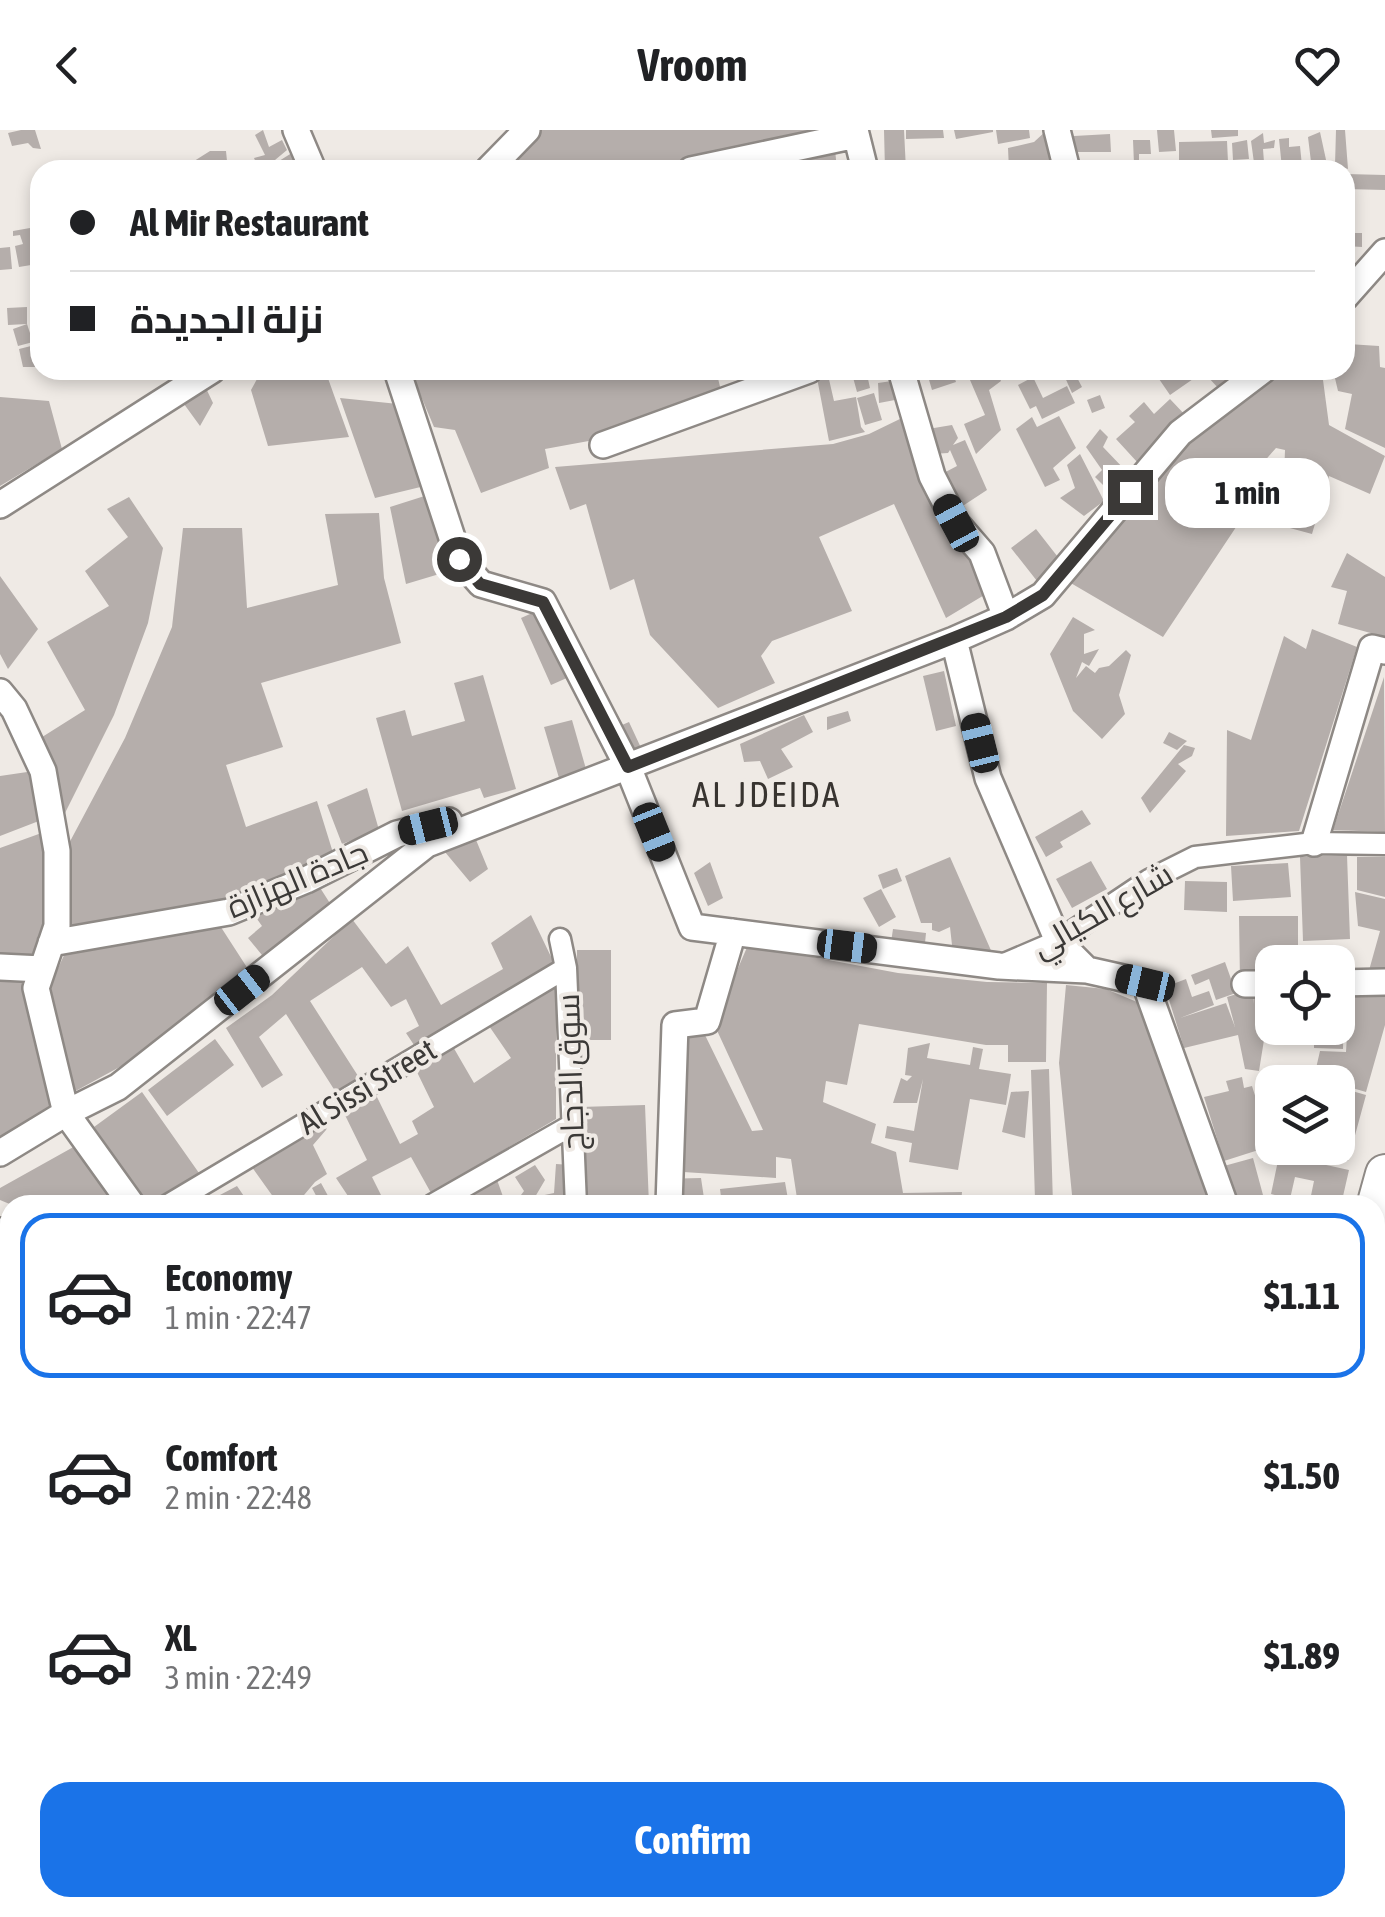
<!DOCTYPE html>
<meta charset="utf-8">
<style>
body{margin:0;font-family:"Asap Condensed",Cairo,sans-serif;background:#f2f2f2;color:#202124;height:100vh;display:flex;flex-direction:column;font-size:38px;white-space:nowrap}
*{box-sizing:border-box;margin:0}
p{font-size:32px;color:#757577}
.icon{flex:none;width:55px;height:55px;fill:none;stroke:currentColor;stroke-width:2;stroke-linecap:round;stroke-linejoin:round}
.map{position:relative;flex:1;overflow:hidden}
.details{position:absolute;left:0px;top:1065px;width:1385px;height:722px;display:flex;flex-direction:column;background:#fff;border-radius:30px 30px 0 0;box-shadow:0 5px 15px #0003}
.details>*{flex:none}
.guide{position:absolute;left:30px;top:30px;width:1325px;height:220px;border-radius:30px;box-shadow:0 5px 15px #0003;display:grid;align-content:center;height:220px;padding:0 40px;background:#fff}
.controls{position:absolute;left:1255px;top:815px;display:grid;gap:20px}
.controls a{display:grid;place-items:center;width:100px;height:100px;border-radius:20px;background:#fff;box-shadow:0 5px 15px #0003;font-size:50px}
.end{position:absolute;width:45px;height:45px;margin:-22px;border:12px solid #3b3937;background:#fff;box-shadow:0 0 0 5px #fff}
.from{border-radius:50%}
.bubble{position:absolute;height:70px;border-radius:30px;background:#fff;box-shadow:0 5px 15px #0003;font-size:32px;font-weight:700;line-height:70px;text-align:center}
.car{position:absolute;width:30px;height:60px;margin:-30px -15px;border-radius:12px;box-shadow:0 0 8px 2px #0007;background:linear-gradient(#222 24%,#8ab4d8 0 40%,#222 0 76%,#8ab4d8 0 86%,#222 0)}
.guide b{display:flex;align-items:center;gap:35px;height:95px;font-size:38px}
.guide b+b{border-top:2px solid #e0e0e0}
.guide i{width:25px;height:25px;background:#202124}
ul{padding:18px 0 0;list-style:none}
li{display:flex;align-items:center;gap:30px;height:165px;margin:0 20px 15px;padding:0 20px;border:5px solid transparent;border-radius:30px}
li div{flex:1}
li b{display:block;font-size:38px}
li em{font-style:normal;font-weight:700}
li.selected{border-color:#1a73e8}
li>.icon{width:90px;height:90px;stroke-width:1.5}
.cta{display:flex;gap:20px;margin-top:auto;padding:20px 40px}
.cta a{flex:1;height:115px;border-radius:30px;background:#1a73e8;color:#fff;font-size:40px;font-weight:700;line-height:115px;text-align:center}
header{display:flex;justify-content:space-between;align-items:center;height:130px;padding:0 40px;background:#fff;font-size:45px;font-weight:700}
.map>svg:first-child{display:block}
.building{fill:#b5aeab}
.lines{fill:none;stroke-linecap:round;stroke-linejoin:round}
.pedestrian-casing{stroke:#8e8985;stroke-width:25}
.minor-casing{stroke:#8e8985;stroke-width:30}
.secondary-casing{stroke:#8e8985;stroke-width:42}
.pedestrian{stroke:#fff;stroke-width:20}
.minor{stroke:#fff;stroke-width:25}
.secondary{stroke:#fff;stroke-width:38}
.route{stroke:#3b3937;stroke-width:12}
.labels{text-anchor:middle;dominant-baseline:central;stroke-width:8;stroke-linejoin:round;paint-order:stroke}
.street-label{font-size:32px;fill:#3b3937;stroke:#efeae5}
.neighbourhood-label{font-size:35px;letter-spacing:2.5px;fill:#383430;stroke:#efeae5}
</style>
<header><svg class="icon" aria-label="back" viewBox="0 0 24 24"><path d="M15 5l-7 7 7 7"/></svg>Vroom<svg class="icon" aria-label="heart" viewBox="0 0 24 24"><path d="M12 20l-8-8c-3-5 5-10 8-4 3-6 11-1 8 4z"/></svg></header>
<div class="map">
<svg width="1385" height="1787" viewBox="0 0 1385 1787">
<rect width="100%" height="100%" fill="#efeae5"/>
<path class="building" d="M 21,0 L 35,0 L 41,19 L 33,18 L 28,13 L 12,16 L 8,3 Z
M 263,0 L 269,17 L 282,10 L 287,20 L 275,30 L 280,40 L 259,40 L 254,28 L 265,25 L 255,5 Z
M 535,0 L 830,0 L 830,5 L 654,40 L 504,40 Z
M 884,0 L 904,0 L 906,40 L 885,40 Z
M 906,0 L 943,0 L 944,8 L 906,9 Z
M 954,0 L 993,0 L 993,2 L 956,9 Z
M 996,0 L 1029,0 L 1030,8 L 998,14 Z
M 1047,0 L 1062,40 L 1009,40 L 1008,18 L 1034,12 Z
M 1157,0 L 1174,0 L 1176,21 L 1159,22 Z
M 1211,0 L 1238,0 L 1238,6 L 1212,8 Z
M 1336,0 L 1345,0 L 1348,39 L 1335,35 Z
M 1320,2 L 1328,39 L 1312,40 L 1308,7 Z
M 1263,3 L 1264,13 L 1275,10 L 1274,18 L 1263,19 L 1264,32 L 1278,34 L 1278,40 L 1255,40 L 1251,11 Z
M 1110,4 L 1111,22 L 1072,22 L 1074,6 Z
M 1289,8 L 1289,17 L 1300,16 L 1302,36 L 1282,38 L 1279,9 Z
M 1133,10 L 1150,10 L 1151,24 L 1139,24 L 1139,34 L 1134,34 Z
M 1247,10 L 1249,29 L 1233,30 L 1232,13 Z
M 1227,11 L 1228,32 L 1237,32 L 1237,40 L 1166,40 L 1166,35 L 1179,35 L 1179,12 Z
M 835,19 L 837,40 L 811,40 L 810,22 Z
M 210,21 L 226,21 L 227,31 L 213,40 L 194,40 L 191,33 Z
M 295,21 L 304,40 L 283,40 L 279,31 Z
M 807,24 L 808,40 L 732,40 Z
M 1346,44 L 1385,45 L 1385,60 L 1345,59 Z
M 1345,61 L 1350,61 L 1349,99 L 1345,99 Z
M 30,98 L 37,134 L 19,137 L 15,116 L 23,114 L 20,105 L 13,106 L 13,101 Z
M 1345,103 L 1362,103 L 1362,117 L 1345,116 Z
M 10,117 L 12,139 L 0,140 L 0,118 Z
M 27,177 L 27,194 L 8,195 L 7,178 Z
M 27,194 L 33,212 L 18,216 L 13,199 Z
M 1348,214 L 1379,216 L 1380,237 L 1385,238 L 1385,318 L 1345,299 L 1352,264 L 1338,261 L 1334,244 L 1329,240 L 1345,240 Z
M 31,216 L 36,237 L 23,237 L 19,219 Z
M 262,240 L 325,240 L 349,307 L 268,316 L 251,260 Z
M 410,240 L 716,240 L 722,265 L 605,308 L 545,319 L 549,338 L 481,363 L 455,300 L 434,297 Z
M 851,240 L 866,240 L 870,258 L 857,262 Z
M 935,240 L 952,240 L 956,252 L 932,260 L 927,243 Z
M 975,240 L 996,240 L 1001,251 L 989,260 L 1001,300 L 976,324 L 964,294 L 985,285 L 967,243 Z
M 1073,240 L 1082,257 L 1072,263 L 1063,243 Z
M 1172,240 L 1206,240 L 1170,265 L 1159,249 Z
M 1214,240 L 1242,240 L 1220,260 L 1207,246 Z
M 1276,240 L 1314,240 L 1323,250 L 1329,295 L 1385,326 L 1370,364 L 1329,346 L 1312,404 L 1275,394 L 1283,374 L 1285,320 L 1276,318 L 1255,342 L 1264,355 L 1163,507 L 1069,452 L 1185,308 Z
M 828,245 L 834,271 L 856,267 L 861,297 L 865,302 L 829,311 L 817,248 Z
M 1033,247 L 1043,268 L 1067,256 L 1075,273 L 1042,289 L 1036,276 L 1030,279 L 1018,255 Z
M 892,251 L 895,270 L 879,273 L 878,253 Z
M 204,254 L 213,273 L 200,296 L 184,274 Z
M 874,263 L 882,290 L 865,295 L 857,268 Z
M 1100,265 L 1105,278 L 1092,283 L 1087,270 Z
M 0,267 L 49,271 L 62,319 L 0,356 Z
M 340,268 L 398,274 L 433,354 L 375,368 Z
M 1170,269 L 1187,287 L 1138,333 L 1116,309 L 1135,292 L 1129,286 L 1144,272 L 1154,284 Z
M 1059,286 L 1076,318 L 1053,338 L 1060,350 L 1045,357 L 1016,299 L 1032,287 L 1037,297 Z
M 904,287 L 991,461 L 946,488 L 894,374 L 819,407 L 852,481 L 772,511 L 761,526 L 775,553 L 718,578 L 650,505 L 634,449 L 610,460 L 586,374 L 570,380 L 555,337 L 833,314 L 869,304 Z
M 952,295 L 958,308 L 953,315 L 965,310 L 987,360 L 955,381 L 936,347 L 957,336 L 950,320 L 948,323 L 932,324 L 922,300 Z
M 1100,299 L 1108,307 L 1103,317 L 1126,341 L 1112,364 L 1095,347 L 1102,340 L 1086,317 Z
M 1080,324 L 1104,371 L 1084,386 L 1060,368 L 1075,358 L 1067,335 Z
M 434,363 L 446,442 L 406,454 L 390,377 Z
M 129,367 L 163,418 L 148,493 L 114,585 L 64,685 L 57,683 L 39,609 L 85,580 L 47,512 L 109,476 L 85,441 L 128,407 L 107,379 Z
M 379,383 L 384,448 L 401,513 L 261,553 L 283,617 L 226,635 L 246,697 L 317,671 L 334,726 L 227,774 L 71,799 L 66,719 L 125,608 L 172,497 L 183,398 L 242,398 L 247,478 L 338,455 L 325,384 Z
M 1036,399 L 1061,431 L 1037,451 L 1011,418 Z
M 1347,423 L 1385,447 L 1385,507 L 1338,494 L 1347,461 L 1331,457 Z
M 0,446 L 38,499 L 8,539 L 0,524 Z
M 539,480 L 569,547 L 551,555 L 521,488 Z
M 1073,487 L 1095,500 L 1084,504 L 1084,524 L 1099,519 L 1089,536 L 1082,532 L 1076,548 L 1086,536 L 1095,543 L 1099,538 L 1109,536 L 1126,520 L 1131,525 L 1119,565 L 1125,584 L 1102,609 L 1073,581 L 1050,524 Z
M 1312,499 L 1357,517 L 1299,701 L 1226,706 L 1227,600 L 1251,610 L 1284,506 L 1306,519 Z
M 944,541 L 956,596 L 936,601 L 923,546 Z
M 483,545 L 516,659 L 484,668 L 480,658 L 402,681 L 376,588 L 405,580 L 412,606 L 465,591 L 454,553 Z
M 1384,547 L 1385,702 L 1333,700 Z
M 848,581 L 851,591 L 827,600 L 827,587 Z
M 804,585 L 813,602 L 781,619 L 793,637 L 768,649 L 760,631 L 744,632 L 740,614 Z
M 572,590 L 586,639 L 559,648 L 544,597 Z
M 629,592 L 642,620 L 632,625 L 616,606 L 625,602 L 622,595 Z
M 1169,602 L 1187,611 L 1177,620 L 1163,613 Z
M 1184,615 L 1195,618 L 1192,626 L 1178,634 L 1186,641 L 1150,683 L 1141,668 Z
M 34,641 L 44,689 L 0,706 L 0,646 Z
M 367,658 L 379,700 L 342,714 L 327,675 Z
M 1082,680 L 1091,694 L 1060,712 L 1063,717 L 1046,727 L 1035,707 Z
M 47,701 L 48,792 L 34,832 L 0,830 L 0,718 Z
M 474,705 L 488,739 L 470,752 L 445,722 Z
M 1347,725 L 1350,809 L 1303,811 L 1300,727 Z
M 950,727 L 993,825 L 953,824 L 950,797 L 939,802 L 932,800 L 932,793 L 921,793 L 905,746 Z
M 1357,727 L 1385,727 L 1385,767 L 1357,760 Z
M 1091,731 L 1107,759 L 1072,778 L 1056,749 Z
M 710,732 L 723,768 L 708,776 L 694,743 Z
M 1288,733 L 1291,767 L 1233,771 L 1231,736 Z
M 897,738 L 902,751 L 883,759 L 878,745 Z
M 1185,751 L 1227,752 L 1227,782 L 1184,780 Z
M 317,753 L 333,778 L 266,830 L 248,808 L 262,796 L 252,782 Z
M 881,759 L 896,787 L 879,797 L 863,768 Z
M 1355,762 L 1385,769 L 1385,844 L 1368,844 L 1380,801 L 1358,796 Z
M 531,785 L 554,833 L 416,918 L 406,903 L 419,896 L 406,869 L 391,877 L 362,837 L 310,871 L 360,949 L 337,964 L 286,884 L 259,907 L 283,945 L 262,958 L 226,898 L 272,865 L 352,789 L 386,834 L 408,816 L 441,875 L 503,839 L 491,813 Z
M 1239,786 L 1298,786 L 1298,818 L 1291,818 L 1291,832 L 1272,832 L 1272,851 L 1240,852 Z
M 217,791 L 248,839 L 147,922 L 72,963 L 47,862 L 66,821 Z
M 893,799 L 926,803 L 924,823 L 890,819 Z
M 748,815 L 898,843 L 987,852 L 1047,853 L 1046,932 L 1008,932 L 1008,915 L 986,915 L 859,894 L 847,955 L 826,951 L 823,972 L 876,994 L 871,1013 L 896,1022 L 903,1063 L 962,1062 L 961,1075 L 798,1075 L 791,1029 L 776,1027 L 776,1048 L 668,1041 L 671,907 L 704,903 L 752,1001 L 763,1000 L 714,894 Z
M 577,820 L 611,820 L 611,910 L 577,910 Z
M 1225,832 L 1236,863 L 1216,870 L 1209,849 L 1195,855 L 1191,845 Z
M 1186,849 L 1192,867 L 1209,861 L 1214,875 L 1180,888 L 1226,873 L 1235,897 L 1227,867 L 1253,859 L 1254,874 L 1254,859 L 1272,859 L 1272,898 L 1284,898 L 1284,910 L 1264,910 L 1259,941 L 1245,939 L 1238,905 L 1184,918 L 1165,857 Z
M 0,850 L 24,852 L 56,976 L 0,1014 Z
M 556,854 L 556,989 L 431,1063 L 411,1027 L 372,1047 L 386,1075 L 354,1075 L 336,1048 L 367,1030 L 343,981 L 376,965 L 400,1014 L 418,1004 L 412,991 L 434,977 L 416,940 L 452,915 L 474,953 L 511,928 L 487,893 Z
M 1066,855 L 1106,859 L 1137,872 L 1218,1075 L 1073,1075 L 1059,933 Z
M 1350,856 L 1385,857 L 1385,895 L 1366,962 L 1314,947 L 1320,921 L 1346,922 Z
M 1338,862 L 1344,862 L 1343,919 L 1314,918 L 1314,910 L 1291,910 L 1291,898 L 1338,898 Z
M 215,909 L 234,935 L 167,986 L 148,960 Z
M 930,913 L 927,928 L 970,935 L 973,917 L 983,919 L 979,939 L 1011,944 L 1006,975 L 970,969 L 958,1040 L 909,1032 L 912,1013 L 885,1008 L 887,996 L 914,1001 L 923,949 L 917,973 L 893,973 L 901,948 L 907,951 L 912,946 L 905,945 L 908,918 Z
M 1049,939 L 1053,1075 L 1010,1075 L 1009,1071 L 1035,1070 L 1031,940 Z
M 1242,947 L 1244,958 L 1252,956 L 1271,1016 L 1224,1031 L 1204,967 L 1229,961 L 1226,951 Z
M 1338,957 L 1366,965 L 1348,1031 L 1300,1019 L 1338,1018 Z
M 1029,961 L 1025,1008 L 1002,1002 L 1011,962 Z
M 142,962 L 199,1043 L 154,1075 L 149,1075 L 94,997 Z
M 645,975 L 649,1075 L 584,1075 L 580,977 Z
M 337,979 L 326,1000 L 313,1015 L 327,1044 L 315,1052 L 299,1071 L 293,1075 L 279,1075 L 249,1033 Z
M 77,1015 L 121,1075 L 12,1075 L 0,1070 L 0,1058 Z
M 1280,1021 L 1299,1026 L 1299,1029 L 1349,1040 L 1341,1075 L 1309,1075 L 1314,1051 L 1295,1047 L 1290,1069 L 1271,1064 Z
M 1253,1028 L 1263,1065 L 1234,1073 L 1224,1036 Z
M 556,1034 L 572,1035 L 570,1075 L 521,1075 L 518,1069 L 524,1061 L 515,1047 L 535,1035 L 545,1050 L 535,1067 L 554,1063 Z
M 496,1047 L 506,1075 L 470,1075 L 466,1066 Z
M 701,1048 L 705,1075 L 660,1075 L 659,1049 Z
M 785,1052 L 789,1075 L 722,1075 L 720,1059 Z
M 321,1053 L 333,1075 L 321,1075 L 312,1058 Z
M 237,1056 L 250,1075 L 201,1075 Z
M 0,1316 L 10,1316 L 10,1339 L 0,1339 Z
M 0,1492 L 10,1492 L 10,1510 L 0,1510 Z
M 2,1577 L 10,1577 L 10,1631 L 1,1631 Z
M 1384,1648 L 1385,1648 L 1385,1708 L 1375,1706 L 1375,1679 Z
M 0,1692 L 10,1692 L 10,1757 L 0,1757 Z
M 24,1778 L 73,1778 L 73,1787 L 24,1787 Z
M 128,1778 L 162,1778 L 158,1787 L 124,1787 Z
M 170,1778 L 236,1778 L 225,1787 L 166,1787 Z
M 312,1778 L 344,1778 L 337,1787 L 324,1787 Z
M 464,1778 L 512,1778 L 523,1787 L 475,1787 Z
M 543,1778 L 558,1778 L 570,1787 L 535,1787 Z
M 667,1778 L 685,1778 L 697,1787 L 679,1787 Z
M 692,1778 L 721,1778 L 715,1787 L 705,1787 Z
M 824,1778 L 1014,1778 L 1009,1787 L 841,1787 Z
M 1029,1778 L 1120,1778 L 1117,1787 L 1024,1787 Z"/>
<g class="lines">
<defs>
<path id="pedestrian" d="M 560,809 L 566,838 L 576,1075
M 1002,835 L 1058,811 L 1149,750 L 1195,727 L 1314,713 L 1385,714
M 168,1075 L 566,838
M 432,1075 L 572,995"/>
<path id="minor" d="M 296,0 L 313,40
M 855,0 L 865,40
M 1057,0 L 1067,40
M 488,40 L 527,0
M 691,40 L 856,5
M 1345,167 L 1385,122
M 397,240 L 459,429 L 481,454 L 543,472 L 628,637 L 692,797 L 999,836 L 1087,840 L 1145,853 L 1225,1075
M 901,240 L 932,346 L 956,393 L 982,423 L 1006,487
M 603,315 L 809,240
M 0,375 L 212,240
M 954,510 L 988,648 L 1058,811 L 1087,840
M 0,562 L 14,579 L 43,641 L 57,721 L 57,796 L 36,858 L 66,983 L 132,1075
M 1314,713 L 1372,518 L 1385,521
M 51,813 L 229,782 L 306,750 L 397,704 L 449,691
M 0,837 L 42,839
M 1338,853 L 1385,852
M 1245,854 L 1272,854
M 0,1023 L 66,983 L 118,957 L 427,714 L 954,510 L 1006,487 L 1043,465 L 1180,303 L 1263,240
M 669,1075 L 675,895 L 707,891 L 733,802
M 0,1101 L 10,1105
M 0,1646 L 10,1647
M 793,1778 L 806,1787
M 1155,1778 L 1176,1787
M 101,1787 L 103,1778
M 389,1787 L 396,1778
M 630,1787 L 638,1778"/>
<path id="secondary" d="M 1375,1080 L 1385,1044
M 1183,1787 L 1185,1778"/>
</defs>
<use href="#pedestrian" class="pedestrian-casing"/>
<use href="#minor" class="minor-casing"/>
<use href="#secondary" class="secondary-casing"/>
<use href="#pedestrian" class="pedestrian"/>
<use href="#minor" class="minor"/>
<use href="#secondary" class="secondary"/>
</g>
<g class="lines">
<path class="route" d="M 459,429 L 480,454 L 543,472 L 628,637 L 1006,487 L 1043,465 L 1130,362"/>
</g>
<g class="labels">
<g class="street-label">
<text transform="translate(297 749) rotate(-23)">جادة الهزازة</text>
<text transform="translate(1102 780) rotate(-30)">شارع الكيالي</text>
<text transform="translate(570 942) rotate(-92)">سوق الدجاج</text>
<text transform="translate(367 956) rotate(-31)">Al Sissi Street</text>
</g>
<g class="neighbourhood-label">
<text x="767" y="664">AL JDEIDA</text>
</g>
</g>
</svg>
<div class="controls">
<a><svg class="icon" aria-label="locate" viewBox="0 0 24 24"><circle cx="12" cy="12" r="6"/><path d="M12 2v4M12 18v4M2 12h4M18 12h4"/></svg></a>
<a><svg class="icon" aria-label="layers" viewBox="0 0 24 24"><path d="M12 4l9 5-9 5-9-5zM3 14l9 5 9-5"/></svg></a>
</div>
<i class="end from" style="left:459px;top:429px"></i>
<i class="end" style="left:1130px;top:362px"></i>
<div class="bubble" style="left:1165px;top:328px;width:165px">1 min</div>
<i class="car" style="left:956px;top:393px;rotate:332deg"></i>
<i class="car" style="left:980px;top:613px;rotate:346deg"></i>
<i class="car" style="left:428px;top:696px;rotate:256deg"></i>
<i class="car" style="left:654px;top:702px;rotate:158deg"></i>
<i class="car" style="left:847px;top:816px;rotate:97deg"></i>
<i class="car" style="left:1145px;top:853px;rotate:283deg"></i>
<i class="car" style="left:242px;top:860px;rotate:52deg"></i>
<div class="guide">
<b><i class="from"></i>Al Mir Restaurant</b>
<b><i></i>نزلة الجديدة</b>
</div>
<section class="details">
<ul>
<li class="selected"><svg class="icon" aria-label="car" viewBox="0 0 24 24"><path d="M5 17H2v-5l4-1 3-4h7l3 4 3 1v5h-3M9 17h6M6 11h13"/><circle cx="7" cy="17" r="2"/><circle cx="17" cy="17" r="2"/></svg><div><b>Economy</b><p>1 min · 22:47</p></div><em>$1.11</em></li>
<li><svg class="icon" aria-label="car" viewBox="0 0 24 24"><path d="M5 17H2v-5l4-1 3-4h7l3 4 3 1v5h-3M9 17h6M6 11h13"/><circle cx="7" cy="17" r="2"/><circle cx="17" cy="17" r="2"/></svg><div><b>Comfort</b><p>2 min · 22:48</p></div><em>$1.50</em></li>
<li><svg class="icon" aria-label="car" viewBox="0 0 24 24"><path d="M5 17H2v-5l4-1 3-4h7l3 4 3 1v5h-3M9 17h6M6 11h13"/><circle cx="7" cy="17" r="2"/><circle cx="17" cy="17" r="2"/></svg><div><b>XL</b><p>3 min · 22:49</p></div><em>$1.89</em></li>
</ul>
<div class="cta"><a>Confirm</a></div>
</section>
</div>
